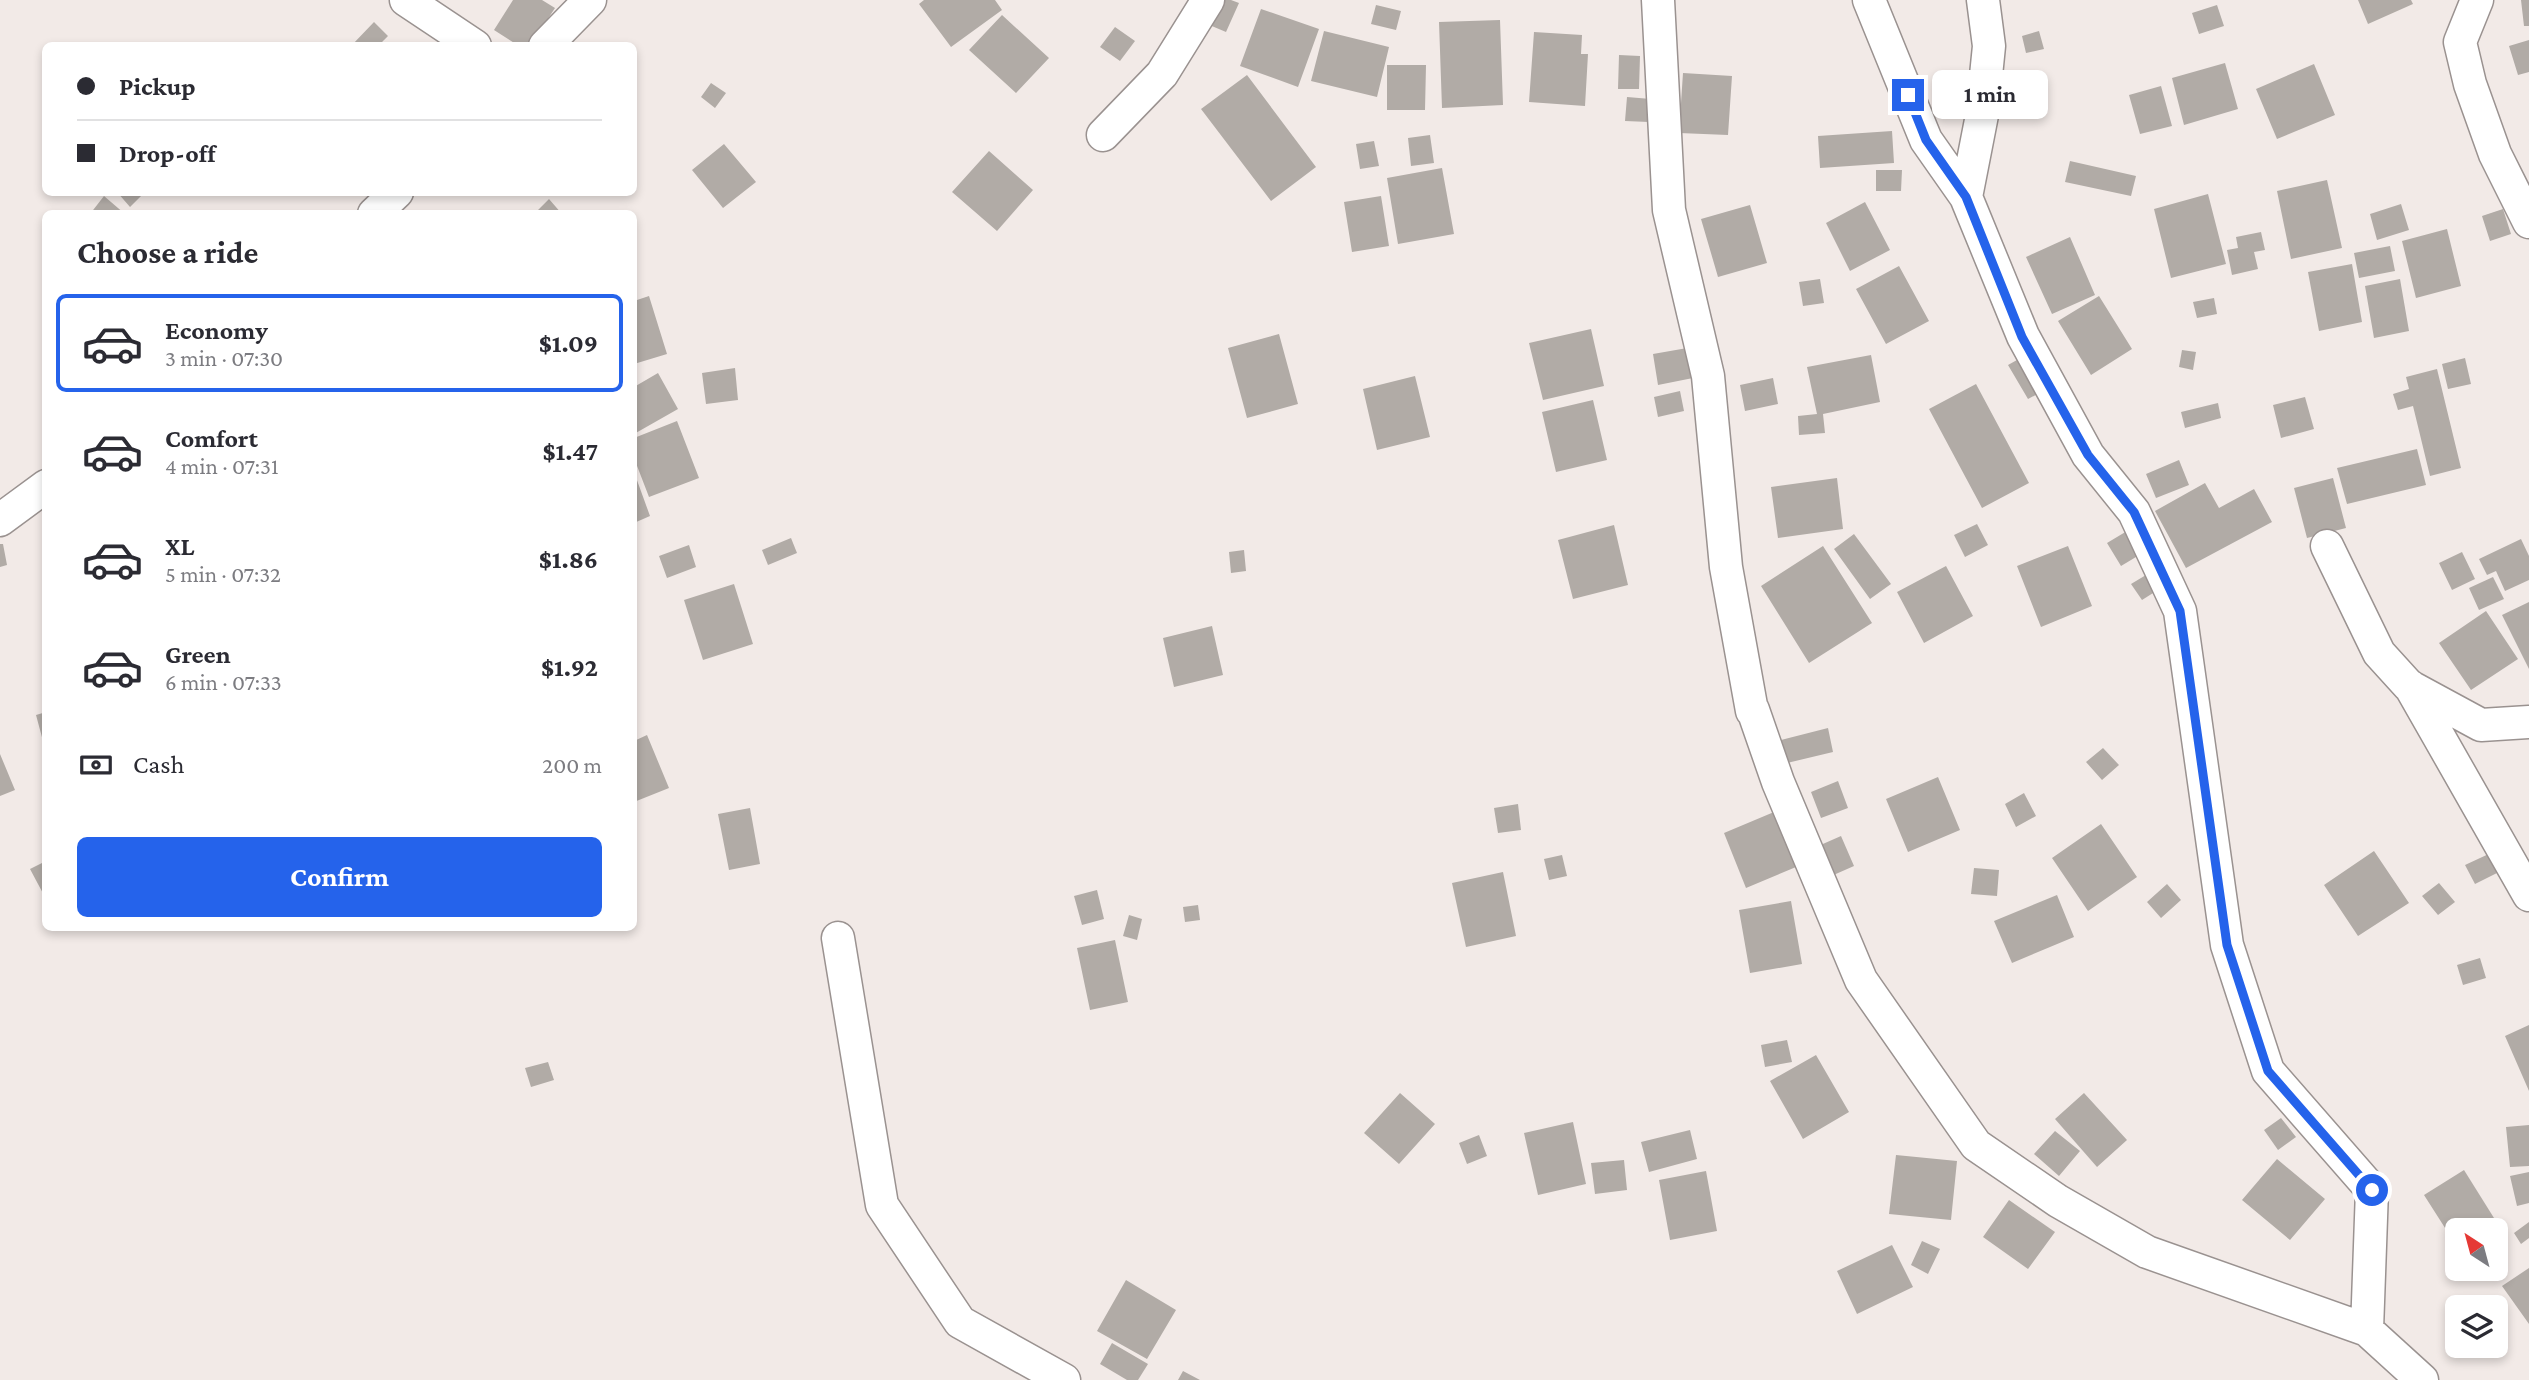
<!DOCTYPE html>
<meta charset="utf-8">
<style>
body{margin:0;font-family:"Crimson Pro",serif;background:#f2f2f3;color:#2b2b33;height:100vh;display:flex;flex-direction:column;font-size:26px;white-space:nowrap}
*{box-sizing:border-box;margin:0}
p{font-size:23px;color:#7c7c81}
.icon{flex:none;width:38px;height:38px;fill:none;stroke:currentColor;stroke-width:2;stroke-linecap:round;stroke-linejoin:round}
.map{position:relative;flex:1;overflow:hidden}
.details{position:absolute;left:42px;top:210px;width:595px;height:721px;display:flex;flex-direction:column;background:#fff;border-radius:10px;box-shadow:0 4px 10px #0003}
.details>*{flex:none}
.banner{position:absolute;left:42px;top:42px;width:595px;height:154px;border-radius:10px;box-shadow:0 4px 10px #0003;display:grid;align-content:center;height:154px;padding:0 35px;background:#fff}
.needle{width:46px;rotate:324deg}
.controls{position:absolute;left:2445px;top:1218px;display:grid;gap:14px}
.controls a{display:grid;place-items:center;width:63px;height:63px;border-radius:10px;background:#fff;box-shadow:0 4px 10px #0003;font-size:35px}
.end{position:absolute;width:32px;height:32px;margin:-16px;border:9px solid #2563eb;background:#fff;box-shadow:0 0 0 4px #fff}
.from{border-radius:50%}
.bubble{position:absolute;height:49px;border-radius:10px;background:#fff;box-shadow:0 4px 10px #0003;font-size:23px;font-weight:700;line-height:49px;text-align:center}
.banner b{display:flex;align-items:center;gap:24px;height:66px;font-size:26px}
.banner b+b{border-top:2px solid #e1e1e2}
.banner i{width:18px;height:18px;background:#2b2b33}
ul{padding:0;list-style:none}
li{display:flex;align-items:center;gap:21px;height:98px;margin:0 14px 10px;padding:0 21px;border:4px solid transparent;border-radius:10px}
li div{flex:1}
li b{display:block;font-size:26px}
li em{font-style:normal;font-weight:700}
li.selected{border-color:#2563eb}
li>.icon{width:63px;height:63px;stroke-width:1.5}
h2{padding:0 35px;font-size:32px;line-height:84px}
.pay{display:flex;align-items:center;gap:18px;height:77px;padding:0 35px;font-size:26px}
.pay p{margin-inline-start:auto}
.action{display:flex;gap:14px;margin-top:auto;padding:14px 35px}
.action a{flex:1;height:80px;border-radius:10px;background:#2563eb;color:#fff;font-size:28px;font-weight:700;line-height:80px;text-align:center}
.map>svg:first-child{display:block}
.building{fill:#b1aba6}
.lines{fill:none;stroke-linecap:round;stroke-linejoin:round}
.minor-casing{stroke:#9a9290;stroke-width:35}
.minor{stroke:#fff;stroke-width:32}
.route{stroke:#2563eb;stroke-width:9}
</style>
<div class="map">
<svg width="2529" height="1380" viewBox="0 0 2529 1380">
<rect width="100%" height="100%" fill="#f2eae7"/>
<path class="building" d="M 513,0 L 542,0 L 555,8 L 530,46 L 519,46 L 494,30 Z
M 924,0 L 995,0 L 1002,10 L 951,47 L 919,4 Z
M 1217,0 L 1231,0 L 1239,3 L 1226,32 L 1207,24 Z
M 2358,0 L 2411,0 L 2413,4 L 2368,24 Z
M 2521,0 L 2529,0 L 2529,26 L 2524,26 Z
M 1376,5 L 1401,11 L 1396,30 L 1371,24 Z
M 2217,5 L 2224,26 L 2199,34 L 2192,13 Z
M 1261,9 L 1319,29 L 1298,87 L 1240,66 Z
M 1002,15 L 1049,58 L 1016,93 L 969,50 Z
M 1500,20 L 1503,105 L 1442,108 L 1439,22 Z
M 374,22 L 388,36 L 378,46 L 351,46 Z
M 1115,27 L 1135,41 L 1120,61 L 1100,47 Z
M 1324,31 L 1389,47 L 1377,97 L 1311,81 Z
M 2039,31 L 2044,49 L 2026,53 L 2022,36 Z
M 1534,32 L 1582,35 L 1581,54 L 1588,54 L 1585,106 L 1529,102 Z
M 2529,40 L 2529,72 L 2518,75 L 2509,46 Z
M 1619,55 L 1640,56 L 1639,89 L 1618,89 Z
M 2225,63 L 2238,109 L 2184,125 L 2172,78 Z
M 2314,64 L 2335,115 L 2277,139 L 2256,89 Z
M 1387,65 L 1426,65 L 1425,110 L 1387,110 Z
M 1683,73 L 1732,76 L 1728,135 L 1679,133 Z
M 1247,75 L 1316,167 L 1271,201 L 1201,109 Z
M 711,83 L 726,93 L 715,108 L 701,97 Z
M 2161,86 L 2172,126 L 2140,134 L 2129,95 Z
M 1627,97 L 1651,99 L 1649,122 L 1625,121 Z
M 1892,131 L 1894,163 L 1820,168 L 1818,136 Z
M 1430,135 L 1434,163 L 1411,166 L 1408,138 Z
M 1374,141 L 1379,166 L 1360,169 L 1356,144 Z
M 724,144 L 756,182 L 723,208 L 692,170 Z
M 989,151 L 1033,190 L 997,231 L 952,192 Z
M 2070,161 L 2136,176 L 2131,196 L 2065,182 Z
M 1442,168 L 1454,234 L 1398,244 L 1387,178 Z
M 1876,170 L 1902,170 L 1901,191 L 1876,191 Z
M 2327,180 L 2342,248 L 2291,259 L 2277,191 Z
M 117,192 L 145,192 L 130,207 Z
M 2208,194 L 2226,264 L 2171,278 L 2154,209 Z
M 104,196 L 125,214 L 90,214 Z
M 1381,196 L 1389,246 L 1352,252 L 1344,202 Z
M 549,199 L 562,214 L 534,214 Z
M 1865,202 L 1890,250 L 1850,271 L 1826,223 Z
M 2401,204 L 2409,230 L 2377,240 L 2370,214 Z
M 1750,205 L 1767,263 L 1718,277 L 1701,219 Z
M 2503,209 L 2511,234 L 2490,241 L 2482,216 Z
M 2447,229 L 2461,286 L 2416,298 L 2402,241 Z
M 2261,232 L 2265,250 L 2254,252 L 2258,269 L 2232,275 L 2227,250 L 2238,248 L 2236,237 Z
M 2070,237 L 2095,295 L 2052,314 L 2026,257 Z
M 2390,246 L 2395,271 L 2359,278 L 2354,253 Z
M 2352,264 L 2362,322 L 2319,331 L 2308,272 Z
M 1899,266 L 1929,321 L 1886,344 L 1856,289 Z
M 1820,279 L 1824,303 L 1803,306 L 1799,282 Z
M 2400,279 L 2409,331 L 2374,338 L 2365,286 Z
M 649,296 L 667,354 L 634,364 L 634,301 Z
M 2099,296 L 2132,349 L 2091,375 L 2058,321 Z
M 2214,298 L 2217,314 L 2197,318 L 2193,302 Z
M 1591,329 L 1604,386 L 1543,400 L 1529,343 Z
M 1279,334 L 1298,404 L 1247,418 L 1228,348 Z
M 1693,347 L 1698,377 L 1658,385 L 1653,354 Z
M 2182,350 L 2196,352 L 2193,370 L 2179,367 Z
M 1871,355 L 1880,402 L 1823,414 L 1825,433 L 1799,435 L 1798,416 L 1817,414 L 1807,367 Z
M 2026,355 L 2045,390 L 2028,399 L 2008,365 Z
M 2465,358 L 2471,384 L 2448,389 L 2442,364 Z
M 735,368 L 738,400 L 706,404 L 702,373 Z
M 2437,369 L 2461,468 L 2430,476 L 2413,406 L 2398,410 L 2393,394 L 2409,389 L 2406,377 Z
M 658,373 L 678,409 L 634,434 L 634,387 Z
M 1415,376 L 1430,437 L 1377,450 L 1363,389 Z
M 1773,378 L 1778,404 L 1745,411 L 1740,385 Z
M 1976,384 L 2029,483 L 1982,508 L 1929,409 Z
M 1680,391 L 1684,411 L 1658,417 L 1654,397 Z
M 2305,397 L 2314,429 L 2281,438 L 2273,405 Z
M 1593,400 L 1607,460 L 1556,472 L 1542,412 Z
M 2218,403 L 2221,418 L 2185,428 L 2181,412 Z
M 677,421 L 699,478 L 649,497 L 634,458 L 634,438 Z
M 2417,449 L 2426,485 L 2347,504 L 2337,468 Z
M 2179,460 L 2189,485 L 2156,498 L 2146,474 Z
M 634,472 L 650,516 L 634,523 Z
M 1837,478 L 1843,529 L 1778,538 L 1771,487 Z
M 2333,478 L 2346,528 L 2307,538 L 2294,488 Z
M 2205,483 L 2219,508 L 2254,489 L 2272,522 L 2186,568 L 2155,511 Z
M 1977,524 L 1988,545 L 1965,557 L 1954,535 Z
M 1614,525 L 1628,585 L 1573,599 L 1558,540 Z
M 2127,531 L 2141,554 L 2121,566 L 2107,543 Z
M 1854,534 L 1891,584 L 1870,599 L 1834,549 Z
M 791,538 L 797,553 L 768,565 L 762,550 Z
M 2521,539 L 2529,556 L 2529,580 L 2505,591 L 2496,571 L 2487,575 L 2479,559 Z
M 0,544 L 3,544 L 7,565 L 0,567 Z
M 689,545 L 696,567 L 667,578 L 659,556 Z
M 1823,546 L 1872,623 L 1809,663 L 1761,586 Z
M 2068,546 L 2092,606 L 2041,627 L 2017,566 Z
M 1244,550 L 1246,571 L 1231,573 L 1229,552 Z
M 2462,552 L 2475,579 L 2452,590 L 2439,563 Z
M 1946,566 L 1973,616 L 1924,643 L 1897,592 Z
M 2151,572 L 2161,588 L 2142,600 L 2131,584 Z
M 2493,577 L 2504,599 L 2479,610 L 2469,588 Z
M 734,584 L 753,644 L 703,660 L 684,600 Z
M 2529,602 L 2529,669 L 2502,615 Z
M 2486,611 L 2518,659 L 2471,690 L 2439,643 Z
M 1212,626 L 1223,675 L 1174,687 L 1163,638 Z
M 46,712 L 46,741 L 43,741 L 36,715 Z
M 1828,728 L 1833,752 L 1787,763 L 1781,740 Z
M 647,735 L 669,788 L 634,802 L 634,741 Z
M 2103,748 L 2119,765 L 2102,780 L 2086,762 Z
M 0,754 L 15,790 L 0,796 Z
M 1938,777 L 1960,830 L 1908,852 L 1886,799 Z
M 1838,781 L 1848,808 L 1821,818 L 1811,792 Z
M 2024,793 L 2036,816 L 2016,827 L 2005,804 Z
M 1518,804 L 1521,830 L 1498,833 L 1494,808 Z
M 750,808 L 760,864 L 729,870 L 718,814 Z
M 1774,812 L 1796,867 L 1746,888 L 1724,833 Z
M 2101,824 L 2137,877 L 2088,911 L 2052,858 Z
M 1841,836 L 1854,866 L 1829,877 L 1816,847 Z
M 2374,851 L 2409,903 L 2358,936 L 2324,885 Z
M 2493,852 L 2503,870 L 2475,884 L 2465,865 Z
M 1562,855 L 1567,876 L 1549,880 L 1544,859 Z
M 46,861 L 46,899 L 30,869 Z
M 1974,868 L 1999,870 L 1997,896 L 1971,894 Z
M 1503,872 L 1516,936 L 1466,947 L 1452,883 Z
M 2439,883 L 2455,902 L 2438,915 L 2422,896 Z
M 2167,884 L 2181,900 L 2161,918 L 2147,902 Z
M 1097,890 L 1104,919 L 1082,925 L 1074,896 Z
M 2057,895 L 2074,937 L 2012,963 L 1994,921 Z
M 1791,901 L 1802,964 L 1750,973 L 1739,910 Z
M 1198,905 L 1200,920 L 1185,922 L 1183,907 Z
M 1129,915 L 1142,919 L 1137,940 L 1123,936 Z
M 1115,940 L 1128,1002 L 1090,1010 L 1077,948 Z
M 2480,958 L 2486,978 L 2463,985 L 2457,965 Z
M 2529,1025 L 2529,1091 L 2505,1036 Z
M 1787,1040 L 1792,1062 L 1765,1067 L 1761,1045 Z
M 1816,1055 L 1849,1112 L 1803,1139 L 1770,1081 Z
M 548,1062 L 554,1080 L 531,1087 L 525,1068 Z
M 1400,1093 L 1435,1124 L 1399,1164 L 1364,1133 Z
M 2084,1093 L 2127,1140 L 2097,1167 L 2055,1119 Z
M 2281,1118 L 2296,1137 L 2278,1150 L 2264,1130 Z
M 1573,1122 L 1586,1184 L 1538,1195 L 1524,1133 Z
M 2529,1125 L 2529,1166 L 2510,1167 L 2506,1127 Z
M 1690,1130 L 1697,1159 L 1649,1172 L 1641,1142 Z
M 2055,1131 L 2080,1151 L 2059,1176 L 2034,1154 Z
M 1479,1135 L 1487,1156 L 1467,1164 L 1459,1143 Z
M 1896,1155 L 1957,1161 L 1951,1220 L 1889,1214 Z
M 2277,1159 L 2325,1199 L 2290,1240 L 2242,1200 Z
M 1624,1160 L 1627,1190 L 1595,1194 L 1591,1163 Z
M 2464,1170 L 2494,1218 L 2473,1230 L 2457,1230 L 2457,1240 L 2454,1242 L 2424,1195 Z
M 1706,1171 L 1717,1231 L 1670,1240 L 1659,1180 Z
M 2529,1172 L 2529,1203 L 2517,1206 L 2510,1176 Z
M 2009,1200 L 2055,1232 L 2028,1269 L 1983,1237 Z
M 2529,1222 L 2529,1238 L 2521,1244 L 2514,1233 Z
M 1922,1241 L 1940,1249 L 1928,1274 L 1911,1265 Z
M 1892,1245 L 1913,1287 L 1857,1314 L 1837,1271 Z
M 2496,1247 L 2506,1263 L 2479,1280 L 2471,1269 L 2496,1269 Z
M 2529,1268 L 2529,1324 L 2502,1286 Z
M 1126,1280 L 1176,1310 L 1147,1359 L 1097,1331 Z
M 1112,1343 L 1148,1364 L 1138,1380 L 1127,1380 L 1100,1364 Z
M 1183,1371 L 1200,1380 L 1178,1380 Z"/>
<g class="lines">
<defs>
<path id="minor" d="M 406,0 L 475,46
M 1658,0 L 1669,210 L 1708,376 L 1726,567 L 1752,711
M 1869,0 L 1926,140 L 1966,197 L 2023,336 L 2088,455 L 2134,512 L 2180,611 L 2227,945 L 2268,1071 L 2372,1190 L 2367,1330 L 2422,1380
M 2477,0 L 2460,42 L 2470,84 L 2495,154 L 2529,222
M 545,46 L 590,0
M 1103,135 L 1162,74 L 1208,0
M 1966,197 L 1982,115 L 1989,46 L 1983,0
M 374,214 L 397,192
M 0,520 L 46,486
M 2327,546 L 2379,653 L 2409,686 L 2481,725 L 2529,722
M 2410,686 L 2529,895
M 1753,710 L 1778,782 L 1861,980 L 1976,1145 L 2058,1201 L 2147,1252 L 2367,1330
M 838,938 L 882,1205 L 960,1322 L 1064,1380"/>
</defs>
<use href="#minor" class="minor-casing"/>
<use href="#minor" class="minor"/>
</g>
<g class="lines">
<path class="route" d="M 1908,95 L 1926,140 L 1966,197 L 2022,337 L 2088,455 L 2134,512 L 2180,611 L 2227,945 L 2268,1071 L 2372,1190"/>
</g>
</svg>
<div class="controls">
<a><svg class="needle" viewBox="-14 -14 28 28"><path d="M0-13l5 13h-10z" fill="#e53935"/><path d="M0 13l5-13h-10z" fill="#7c7c81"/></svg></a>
<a><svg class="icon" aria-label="layers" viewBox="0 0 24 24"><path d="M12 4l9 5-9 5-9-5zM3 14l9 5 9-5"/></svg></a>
</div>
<i class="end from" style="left:2372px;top:1190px"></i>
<i class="end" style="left:1908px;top:95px"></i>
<div class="bubble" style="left:1932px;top:70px;width:116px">1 min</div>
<div class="banner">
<b><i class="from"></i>Pickup</b>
<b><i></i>Drop-off</b>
</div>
<section class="details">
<h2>Choose a ride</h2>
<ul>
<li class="selected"><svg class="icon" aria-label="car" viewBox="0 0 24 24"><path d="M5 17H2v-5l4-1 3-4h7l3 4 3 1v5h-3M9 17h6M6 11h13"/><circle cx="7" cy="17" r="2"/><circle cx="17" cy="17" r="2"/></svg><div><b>Economy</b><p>3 min · 07:30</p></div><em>$1.09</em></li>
<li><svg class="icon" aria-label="car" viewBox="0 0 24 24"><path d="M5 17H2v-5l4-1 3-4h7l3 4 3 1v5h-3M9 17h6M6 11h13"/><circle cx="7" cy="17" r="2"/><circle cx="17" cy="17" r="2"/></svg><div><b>Comfort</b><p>4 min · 07:31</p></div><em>$1.47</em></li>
<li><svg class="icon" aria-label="car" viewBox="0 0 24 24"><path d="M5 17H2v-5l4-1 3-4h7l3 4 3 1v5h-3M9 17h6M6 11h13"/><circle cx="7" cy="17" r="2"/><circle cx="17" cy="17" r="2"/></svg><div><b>XL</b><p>5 min · 07:32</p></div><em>$1.86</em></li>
<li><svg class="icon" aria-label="car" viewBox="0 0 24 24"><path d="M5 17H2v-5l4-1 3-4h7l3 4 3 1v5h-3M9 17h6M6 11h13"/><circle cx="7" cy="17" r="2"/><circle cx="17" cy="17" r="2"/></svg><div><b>Green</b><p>6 min · 07:33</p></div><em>$1.92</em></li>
</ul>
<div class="pay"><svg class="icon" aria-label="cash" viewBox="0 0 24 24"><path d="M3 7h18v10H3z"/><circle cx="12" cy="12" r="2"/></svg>Cash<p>200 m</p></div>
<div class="action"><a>Confirm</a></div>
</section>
</div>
